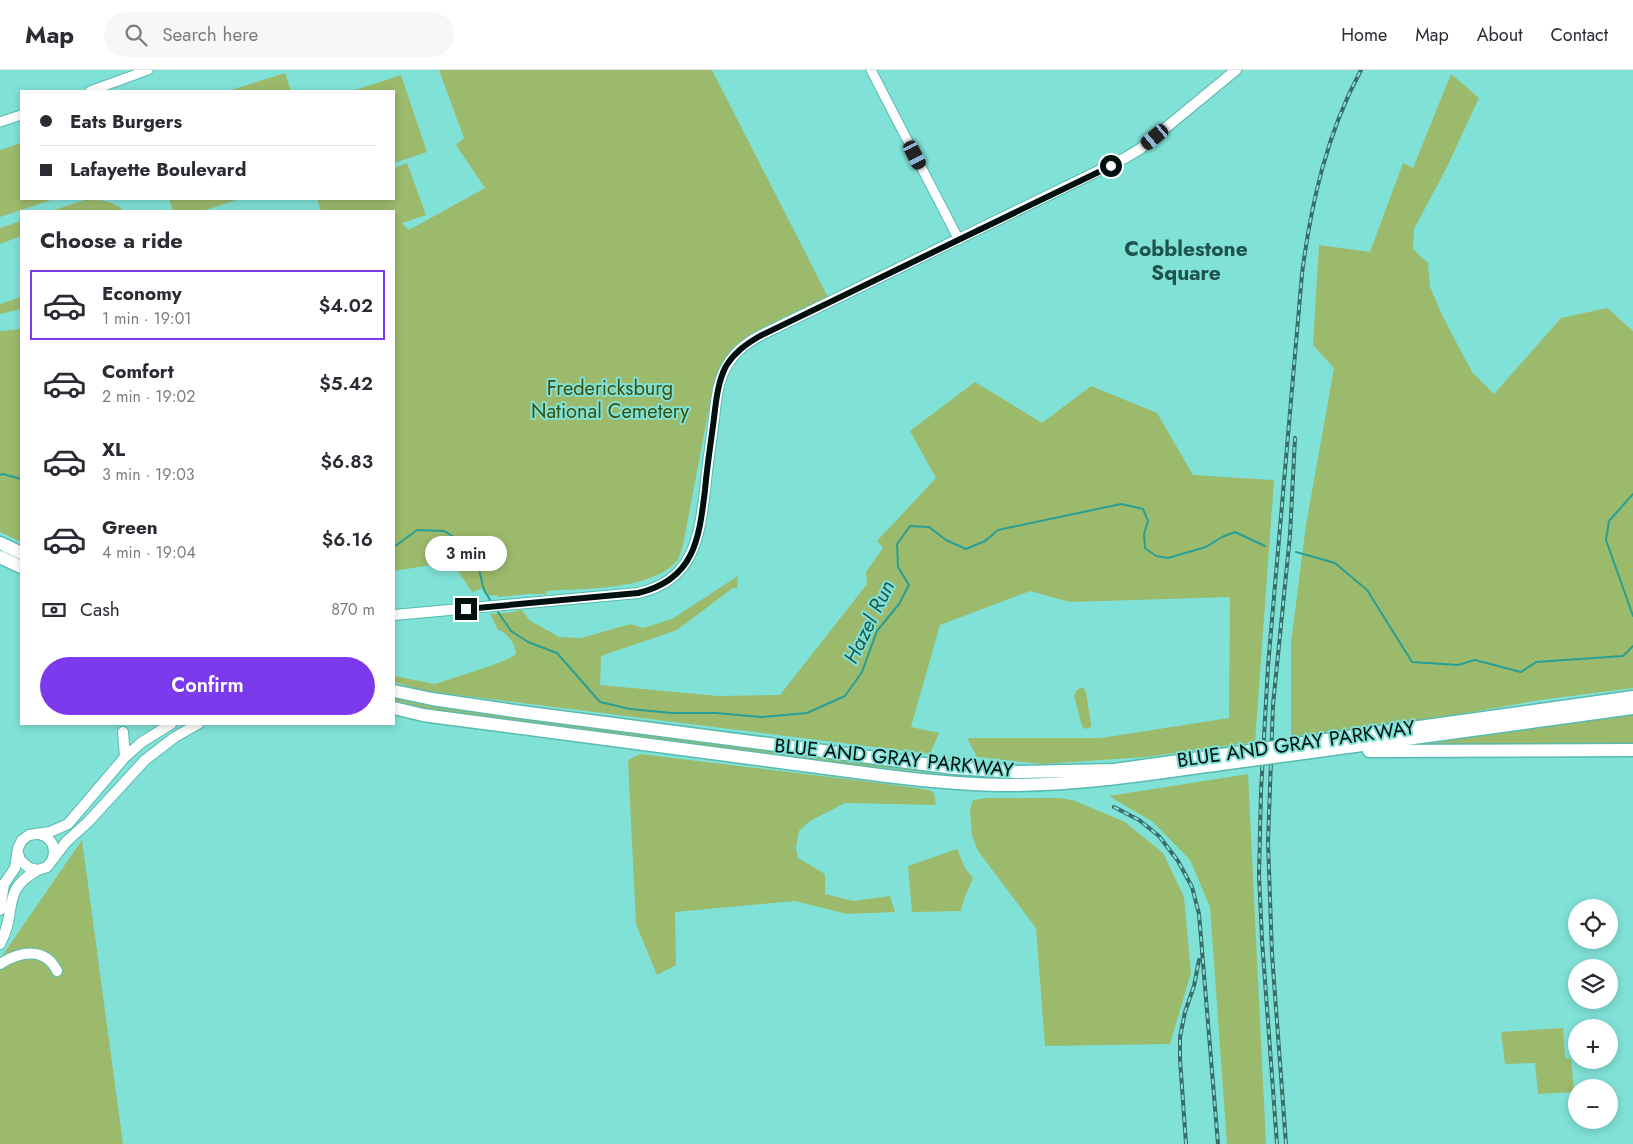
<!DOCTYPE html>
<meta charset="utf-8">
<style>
body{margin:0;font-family:Jost,sans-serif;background:#f7f7f7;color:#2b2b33;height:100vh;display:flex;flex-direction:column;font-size:19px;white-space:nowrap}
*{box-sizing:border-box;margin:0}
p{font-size:16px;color:#7c7c81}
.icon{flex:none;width:28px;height:28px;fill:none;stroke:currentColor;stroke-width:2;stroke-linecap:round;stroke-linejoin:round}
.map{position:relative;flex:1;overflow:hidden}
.details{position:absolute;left:20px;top:140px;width:375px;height:515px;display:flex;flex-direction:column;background:#fff;border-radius:0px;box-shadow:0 2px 8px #0003}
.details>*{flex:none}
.hud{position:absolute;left:20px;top:20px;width:375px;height:110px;border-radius:0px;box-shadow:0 2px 8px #0003;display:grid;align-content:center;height:110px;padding:0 20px;background:#fff}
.buttons{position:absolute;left:1568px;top:829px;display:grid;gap:10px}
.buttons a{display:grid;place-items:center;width:50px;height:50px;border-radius:50%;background:#fff;box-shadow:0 2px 8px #0003;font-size:25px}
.end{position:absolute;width:22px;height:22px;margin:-11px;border:6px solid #00100e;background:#fff;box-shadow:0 0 0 2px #fff}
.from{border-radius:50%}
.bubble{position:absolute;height:35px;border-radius:18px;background:#fff;box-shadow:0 2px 8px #0003;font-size:16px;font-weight:600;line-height:35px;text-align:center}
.car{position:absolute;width:15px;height:30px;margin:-15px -8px;border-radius:6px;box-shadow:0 0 4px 1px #0007;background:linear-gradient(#222 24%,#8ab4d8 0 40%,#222 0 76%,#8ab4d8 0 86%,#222 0)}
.hud b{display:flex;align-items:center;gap:18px;height:48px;font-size:19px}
.hud b+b{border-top:1px solid #e1e1e2}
.hud i{width:12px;height:12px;background:#2b2b33}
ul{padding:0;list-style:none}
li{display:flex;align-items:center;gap:15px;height:70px;margin:0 10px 8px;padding:0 10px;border:2px solid transparent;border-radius:0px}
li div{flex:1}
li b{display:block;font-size:19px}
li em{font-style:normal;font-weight:600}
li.selected{border-color:#7c3aed}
li>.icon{width:45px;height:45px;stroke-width:1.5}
h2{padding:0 20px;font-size:22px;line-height:60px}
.pay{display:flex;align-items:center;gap:12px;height:55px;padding:0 20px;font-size:19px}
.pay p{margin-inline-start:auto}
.action{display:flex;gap:10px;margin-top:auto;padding:10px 20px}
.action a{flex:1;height:58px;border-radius:30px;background:#7c3aed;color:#fff;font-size:20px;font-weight:600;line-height:58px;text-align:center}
header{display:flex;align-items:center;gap:30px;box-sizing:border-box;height:70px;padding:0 25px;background:#fff;border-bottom:1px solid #e1e1e2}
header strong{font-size:24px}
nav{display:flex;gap:28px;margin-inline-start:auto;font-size:18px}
.search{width:350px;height:45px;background:#f7f7f7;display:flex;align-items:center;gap:12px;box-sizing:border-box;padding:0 18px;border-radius:28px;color:#7c7c81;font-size:19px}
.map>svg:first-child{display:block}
.green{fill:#9cba6c}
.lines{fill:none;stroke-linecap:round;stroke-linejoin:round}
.stream{stroke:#289f95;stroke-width:2}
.tertiary-casing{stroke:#58bab0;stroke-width:11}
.secondary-casing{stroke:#58bab0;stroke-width:12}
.trunk-casing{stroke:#58bab0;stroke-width:15}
.tertiary{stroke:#fff;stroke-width:9}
.secondary{stroke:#fff;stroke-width:10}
.trunk{stroke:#fff;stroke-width:12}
.rail-casing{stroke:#396d67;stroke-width:4}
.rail{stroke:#80e1d6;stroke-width:2;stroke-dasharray:5.5;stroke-linecap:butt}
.trunk-bridge-casing{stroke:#58bab0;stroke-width:15;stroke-linecap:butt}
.trunk-bridge{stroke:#fff;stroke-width:12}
.route{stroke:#00100e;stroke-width:6}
.labels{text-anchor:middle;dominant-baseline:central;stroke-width:4;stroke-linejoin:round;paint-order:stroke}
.park-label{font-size:20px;fill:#3a500c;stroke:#80e1d6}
.street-label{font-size:20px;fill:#00100e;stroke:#80e1d6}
.neighbourhood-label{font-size:21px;font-weight:bold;fill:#1f534e;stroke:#80e1d6}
.water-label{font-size:21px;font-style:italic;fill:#1a5953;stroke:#80e1d6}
</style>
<header>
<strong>Map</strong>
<div class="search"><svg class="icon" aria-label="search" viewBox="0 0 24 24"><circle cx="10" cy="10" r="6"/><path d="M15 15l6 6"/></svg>Search here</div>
<nav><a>Home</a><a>Map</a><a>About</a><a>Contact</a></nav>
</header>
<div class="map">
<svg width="1633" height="1074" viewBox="0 0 1633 1074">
<rect width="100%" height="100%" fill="#80e1d6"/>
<path class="green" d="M 439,0 L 712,0 L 828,227 C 801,240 744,262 727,285 C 720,295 716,305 713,317 L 683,475 C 681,480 680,488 676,492 C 648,521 584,518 546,521 L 547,524 L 527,524 L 498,527 L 497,525 L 488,526 L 483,518 L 472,522 L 456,498 L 431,495 L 394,501 L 394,141 L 321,141 L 317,129 L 394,129 L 394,98 L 407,93 L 426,145 L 402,153 L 409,160 L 485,118 L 456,75 L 464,68 Z
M 285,3 L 291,21 L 228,21 Z
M 1451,4 L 1479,28 L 1446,99 L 1414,159 L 1413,179 L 1428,193 L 1430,217 L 1443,247 L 1472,302 L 1494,324 L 1561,248 L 1607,238 L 1633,261 L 1633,618 L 1540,630 L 1439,648 L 1291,667 L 1291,573 L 1306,455 L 1334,298 L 1313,275 L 1319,175 L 1370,182 L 1403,93 L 1413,98 Z
M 401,5 L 427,82 L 394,93 L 394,21 L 352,21 Z
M 21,73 L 21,129 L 54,129 L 0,147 L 0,80 Z
M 169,129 L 239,129 L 203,141 L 173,141 Z
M 85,130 C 100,130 113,130 124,141 L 51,141 Z
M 21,151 L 21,166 L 0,174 L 0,158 Z
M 21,227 L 21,239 L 0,244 L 0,234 Z
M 21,259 L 21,472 L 0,462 L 0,261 Z
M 975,312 L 1042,353 L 1091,316 L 1157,343 L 1193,405 L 1274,410 L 1255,672 L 1146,687 L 1042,694 L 977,687 L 967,668 L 1101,668 L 1229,648 L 1230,527 L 1070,532 L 1030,521 L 940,555 L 911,657 L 939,663 L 930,684 L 425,621 L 394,612 L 394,606 L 435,614 L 493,595 L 508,589 L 516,584 C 516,575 507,562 498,560 L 490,544 L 515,542 L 515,541 L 522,540 L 529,550 L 559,567 L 581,568 L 631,554 L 643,558 L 672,549 L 738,506 L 737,518 L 733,518 L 677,560 L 601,586 L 600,615 L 718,626 L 780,625 L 867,514 L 866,502 L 883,478 L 877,471 L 936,408 L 910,361 Z
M 1083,617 L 1086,622 L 1091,654 L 1091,657 L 1085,659 L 1082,656 L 1074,626 L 1077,620 Z
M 402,627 L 940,702 L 932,703 L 859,695 L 844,696 L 450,645 L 394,633 L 394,628 Z
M 1633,644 L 1633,676 L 1422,675 L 1485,664 Z
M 640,684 L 888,714 L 929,720 L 934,723 L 936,735 L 845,733 L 810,751 L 799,761 L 796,778 L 798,788 L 825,804 L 825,824 L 853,831 L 890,826 L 895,842 L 847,844 L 795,831 L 675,842 L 676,895 L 657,905 L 636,854 L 628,690 Z
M 1248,704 L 1266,1074 L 1227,1074 L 1210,837 L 1190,790 L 1153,752 L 1109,726 Z
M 987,728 L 1061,728 L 1075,731 L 1125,752 L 1163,783 L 1184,827 L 1191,903 L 1170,974 L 1045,976 L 1036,858 L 978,781 L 972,765 L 970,740 L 973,730 Z
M 82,770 L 123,1074 L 0,1074 L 0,889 Z
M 957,779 L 965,798 L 973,808 L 964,829 L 961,841 L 912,842 L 908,796 Z
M 1563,958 L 1565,988 L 1571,989 L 1574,1022 L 1538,1024 L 1535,993 L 1505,994 L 1501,962 Z"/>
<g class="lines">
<path class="stream" d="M 0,405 L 3,404 L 21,409
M 1633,424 L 1609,451 L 1606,470 L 1633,546
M 394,477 L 417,460 L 444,461 L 467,475 L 476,488 L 484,520 L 492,533
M 1296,482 L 1335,493 L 1367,520 L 1412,592 L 1458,595 L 1475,590 L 1521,602 L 1536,592 L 1623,586 L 1633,576
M 496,539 L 511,561 L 528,572 L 557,583 L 600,632 L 630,639 L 672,643 L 716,643 L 761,647 L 807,643 L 845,626 L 862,602 L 877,561 L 899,534 L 909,515 L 898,497 L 897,474 L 910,456 L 929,457 L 946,470 L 966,479 L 985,471 L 998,460 L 1121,434 L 1143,439 L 1148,451 L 1144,464 L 1145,478 L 1156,486 L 1168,488 L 1206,477 L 1222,467 L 1235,462 L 1265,476"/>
<defs>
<path id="tertiary" d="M 871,0 L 959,170
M 90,21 L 148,0
M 0,52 L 21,45"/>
<path id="secondary" d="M 394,545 L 638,523 C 693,511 699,469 705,421 C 707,397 711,373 714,349 C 716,329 718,307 730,291 C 743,271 766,263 786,253 L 1125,88 L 1140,79 L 1236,0
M 123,662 L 125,687
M 39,764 C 51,767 56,776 53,788
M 18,783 L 20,790 L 29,798 L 38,800 L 47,797 L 66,772 L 88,752 L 145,690 L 175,667 L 198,654
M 0,840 L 4,814 L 15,798 L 18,778 L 22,770 L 29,765 L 50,762 L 68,754 L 125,687 L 142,672 L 171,654
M 0,874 C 18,841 0,820 38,800
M 0,894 C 19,882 45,876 57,901"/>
<path id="trunk" d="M 0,473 L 21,483
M 0,487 L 21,497
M 394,621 L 432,629 L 521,642 L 954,698 L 1017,702 L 1114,700 L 1222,685
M 394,638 L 423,645 L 445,648 L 887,706 C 928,711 968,715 1009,715 C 1080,715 1151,704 1221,694
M 1297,674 L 1633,627
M 1369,681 L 1633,680
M 1296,684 L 1633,638"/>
</defs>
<use href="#tertiary" class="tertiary-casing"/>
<use href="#secondary" class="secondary-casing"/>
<use href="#trunk" class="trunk-casing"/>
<use href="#tertiary" class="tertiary"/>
<use href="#secondary" class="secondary"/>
<use href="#trunk" class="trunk"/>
<defs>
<path id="rail" d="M 1114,737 L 1139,750 L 1159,766 L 1178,791 L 1192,817 L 1199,844 L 1218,1074
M 1186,1074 L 1180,989 L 1180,967 L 1185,942 L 1194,916 L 1199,890
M 1277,1074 L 1262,870 L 1259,805 L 1261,721 L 1268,596 L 1302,204 C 1311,133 1327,63 1361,0
M 1286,1074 L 1272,884 L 1268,772 L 1273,635 L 1290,465 L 1295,368"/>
</defs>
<use href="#rail" class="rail-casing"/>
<use href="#rail" class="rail"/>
<defs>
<path id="trunk-bridge" d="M 1222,685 L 1297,674
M 1221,694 L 1296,684"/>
</defs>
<use href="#trunk-bridge" class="trunk-bridge-casing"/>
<use href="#trunk-bridge" class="trunk-bridge"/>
</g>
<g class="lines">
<path class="route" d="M 466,539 L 638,523 C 694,510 699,470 705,420 C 707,396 711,372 714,348 C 716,331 718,311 726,296 C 735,282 746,274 760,266 L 1111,96"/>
</g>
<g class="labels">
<g class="park-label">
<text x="610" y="318">Fredericksburg<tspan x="610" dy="23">National Cemetery</tspan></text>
</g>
<g class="street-label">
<text transform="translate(1296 674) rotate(-8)">BLUE AND GRAY PARKWAY</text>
<text transform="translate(894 688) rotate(6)">BLUE AND GRAY PARKWAY</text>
</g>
<g class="neighbourhood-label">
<text x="1186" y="179">Cobblestone<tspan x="1186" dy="24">Square</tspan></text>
</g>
<g class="water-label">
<text transform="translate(869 552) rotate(-64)">Hazel Run</text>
</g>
</g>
</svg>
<div class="buttons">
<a><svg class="icon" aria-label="locate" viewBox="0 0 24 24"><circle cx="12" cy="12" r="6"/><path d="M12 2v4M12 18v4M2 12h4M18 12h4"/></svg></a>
<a><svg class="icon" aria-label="layers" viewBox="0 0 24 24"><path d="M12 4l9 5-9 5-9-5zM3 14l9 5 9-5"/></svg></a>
<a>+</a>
<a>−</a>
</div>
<i class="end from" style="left:1111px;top:96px"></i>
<i class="end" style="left:466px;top:539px"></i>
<div class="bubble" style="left:425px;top:466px;width:82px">3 min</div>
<i class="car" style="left:1155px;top:67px;rotate:230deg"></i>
<i class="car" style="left:915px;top:85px;rotate:153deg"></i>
<div class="hud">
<b><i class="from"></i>Eats Burgers</b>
<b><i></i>Lafayette Boulevard</b>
</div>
<section class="details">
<h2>Choose a ride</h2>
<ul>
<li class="selected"><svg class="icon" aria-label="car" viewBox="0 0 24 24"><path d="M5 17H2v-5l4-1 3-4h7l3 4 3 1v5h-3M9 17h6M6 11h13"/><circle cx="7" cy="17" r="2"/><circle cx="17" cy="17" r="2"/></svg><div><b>Economy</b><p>1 min · 19:01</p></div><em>$4.02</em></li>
<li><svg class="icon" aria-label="car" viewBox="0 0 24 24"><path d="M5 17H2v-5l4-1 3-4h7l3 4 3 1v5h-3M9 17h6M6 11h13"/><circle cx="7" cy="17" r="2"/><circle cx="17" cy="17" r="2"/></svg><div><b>Comfort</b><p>2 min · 19:02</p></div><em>$5.42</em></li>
<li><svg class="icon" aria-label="car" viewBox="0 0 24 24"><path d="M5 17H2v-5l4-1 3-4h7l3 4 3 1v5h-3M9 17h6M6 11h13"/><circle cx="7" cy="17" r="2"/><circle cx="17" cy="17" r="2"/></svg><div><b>XL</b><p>3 min · 19:03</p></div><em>$6.83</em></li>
<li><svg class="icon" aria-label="car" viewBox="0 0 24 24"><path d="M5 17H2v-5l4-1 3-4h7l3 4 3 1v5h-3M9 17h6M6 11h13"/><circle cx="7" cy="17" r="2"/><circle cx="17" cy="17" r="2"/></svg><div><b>Green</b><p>4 min · 19:04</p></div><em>$6.16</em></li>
</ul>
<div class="pay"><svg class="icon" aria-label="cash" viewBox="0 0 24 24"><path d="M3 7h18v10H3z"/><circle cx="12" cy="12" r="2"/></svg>Cash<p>870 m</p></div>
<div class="action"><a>Confirm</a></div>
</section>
</div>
